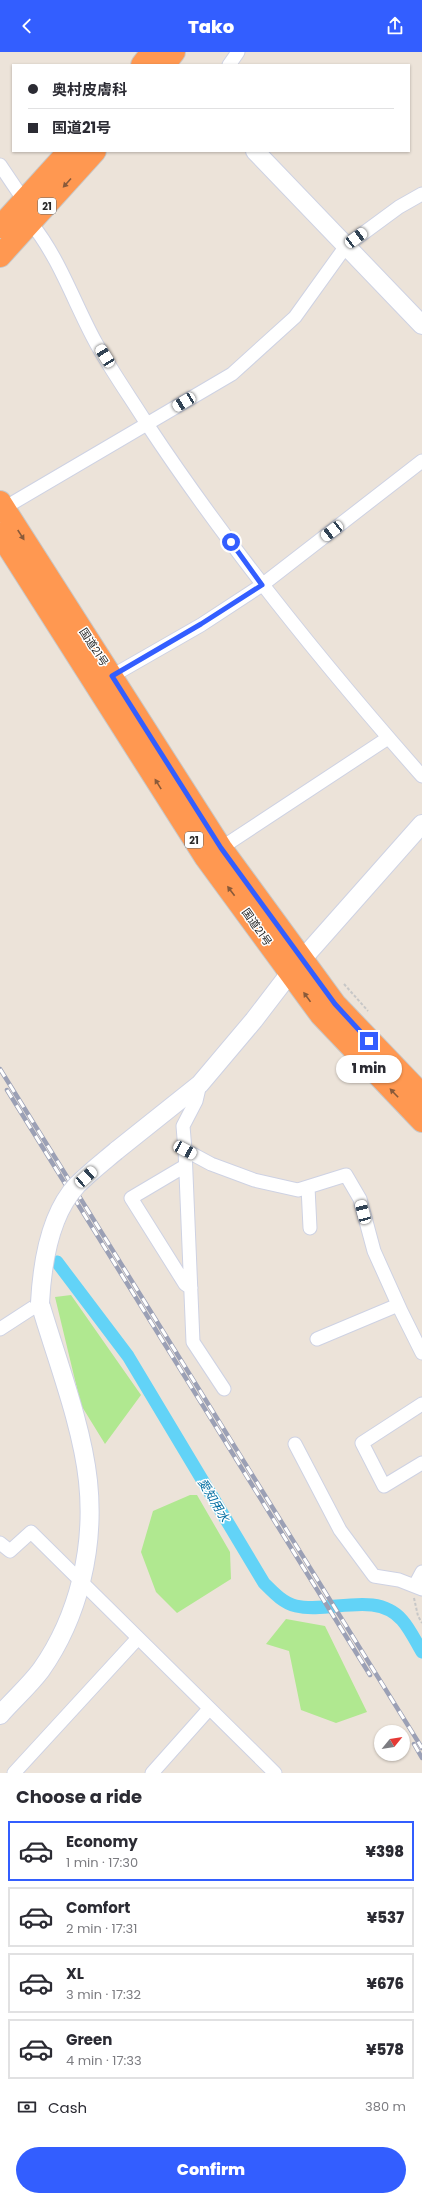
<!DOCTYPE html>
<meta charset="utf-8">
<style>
body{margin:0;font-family:Poppins,"Noto Sans JP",sans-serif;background:#f2f2f3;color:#2b2b33;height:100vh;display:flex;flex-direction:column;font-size:15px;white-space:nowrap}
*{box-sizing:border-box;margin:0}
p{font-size:13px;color:#7c7c81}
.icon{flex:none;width:22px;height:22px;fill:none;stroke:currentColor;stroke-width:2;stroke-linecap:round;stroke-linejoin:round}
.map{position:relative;height:1721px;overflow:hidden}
.sheet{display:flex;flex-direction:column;background:#fff;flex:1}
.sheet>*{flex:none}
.banner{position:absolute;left:12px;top:12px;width:398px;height:88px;border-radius:0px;box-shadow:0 1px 3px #0004;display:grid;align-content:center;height:88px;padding:0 16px;background:#fff}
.needle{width:26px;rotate:60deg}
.controls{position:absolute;left:374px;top:1673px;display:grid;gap:8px}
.controls a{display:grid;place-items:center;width:36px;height:36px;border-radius:50%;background:#fff;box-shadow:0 1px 3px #0004;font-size:20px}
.end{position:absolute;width:18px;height:18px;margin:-9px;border:5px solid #335eff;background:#fff;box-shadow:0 0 0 2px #fff}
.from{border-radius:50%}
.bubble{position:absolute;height:28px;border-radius:14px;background:#fff;box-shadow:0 1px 3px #0004;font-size:13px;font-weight:800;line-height:28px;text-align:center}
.car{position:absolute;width:12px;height:24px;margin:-12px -6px;border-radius:5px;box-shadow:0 0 3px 1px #0007;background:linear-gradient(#fff 24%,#345 0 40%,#fff 0 76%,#345 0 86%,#fff 0)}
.banner b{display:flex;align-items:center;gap:14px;height:38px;font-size:15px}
.banner b+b{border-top:1px solid #e1e1e2}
.banner i{width:10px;height:10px;background:#2b2b33}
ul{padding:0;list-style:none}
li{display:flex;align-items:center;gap:12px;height:60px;margin:0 8px 6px;padding:0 8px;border:2px solid #e1e1e2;border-radius:0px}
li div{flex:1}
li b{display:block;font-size:15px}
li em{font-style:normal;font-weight:800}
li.on{border-color:#335eff}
li>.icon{width:36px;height:36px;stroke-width:1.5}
h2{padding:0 16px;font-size:18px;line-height:48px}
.pay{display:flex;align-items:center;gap:10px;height:44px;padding:0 16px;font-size:15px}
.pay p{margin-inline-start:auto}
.button{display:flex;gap:8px;margin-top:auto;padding:8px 16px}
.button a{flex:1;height:46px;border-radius:24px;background:#335eff;color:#fff;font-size:16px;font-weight:800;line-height:46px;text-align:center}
header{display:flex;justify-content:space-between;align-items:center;height:52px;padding:0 16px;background:#335eff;color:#fff;font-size:18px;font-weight:800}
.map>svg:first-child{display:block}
.green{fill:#b0e890}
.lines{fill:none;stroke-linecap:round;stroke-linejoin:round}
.canal{stroke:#62d3f7;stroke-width:13}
.street-casing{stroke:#ced2e3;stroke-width:15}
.secondary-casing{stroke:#ced2e3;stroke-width:20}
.highway-casing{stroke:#c7c7c7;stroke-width:24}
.path{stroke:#c7c7c7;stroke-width:2;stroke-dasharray:3 2;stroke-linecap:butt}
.street{stroke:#fff;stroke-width:13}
.secondary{stroke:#fff;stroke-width:18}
.highway{stroke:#ff9851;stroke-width:22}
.rail-casing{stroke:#9ba0b5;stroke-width:4.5}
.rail{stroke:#fff;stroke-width:3;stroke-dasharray:9;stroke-linecap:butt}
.secondary-bridge-casing{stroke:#ced2e3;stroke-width:20;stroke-linecap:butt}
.secondary-bridge{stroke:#fff;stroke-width:18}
.oneway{fill:#895a3a}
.route{stroke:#335eff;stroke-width:5}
.labels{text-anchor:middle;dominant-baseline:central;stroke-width:3;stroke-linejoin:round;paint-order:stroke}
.shield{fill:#fff;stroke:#686868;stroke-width:1}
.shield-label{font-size:10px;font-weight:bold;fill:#282828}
.street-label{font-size:11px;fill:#282828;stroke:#fff}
.water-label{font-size:12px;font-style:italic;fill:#036fa2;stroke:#fff}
</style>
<header><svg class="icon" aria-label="back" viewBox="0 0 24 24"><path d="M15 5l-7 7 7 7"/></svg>Tako<svg class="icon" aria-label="share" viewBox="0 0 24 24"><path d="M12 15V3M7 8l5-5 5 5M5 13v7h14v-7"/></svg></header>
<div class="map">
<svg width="422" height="1721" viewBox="0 0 422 1721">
<rect width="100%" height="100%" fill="#ece3d9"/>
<path class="green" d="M 71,1243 L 141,1343 L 105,1392 L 81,1353 L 55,1245 Z
M 190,1443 L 197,1443 L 230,1500 L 231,1527 L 177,1561 L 156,1540 L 141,1500 L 153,1459 Z
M 286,1567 L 325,1574 L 367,1660 L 336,1671 L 301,1658 L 289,1599 L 266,1592 Z"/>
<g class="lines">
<path class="canal" d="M 57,1210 L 128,1304 L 264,1531 C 273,1540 283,1551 296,1554 C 329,1562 376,1538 402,1568 C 410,1577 416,1590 422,1600"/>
<defs>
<path id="street" d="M 229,13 L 238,0
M 0,113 L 25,150
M 31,171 C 60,207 74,251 96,291 C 111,318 130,345 147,372 C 229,496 323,612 422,724
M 4,456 L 232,322 L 295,265 L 346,194 L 399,155 L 422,142
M 112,624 L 201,573 L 262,533 L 422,409
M 221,796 L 388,686
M 200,1032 L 196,1049 L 183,1074 L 185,1098 L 211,1112 L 254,1128 L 298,1138 L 346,1123 L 360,1147 L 374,1199 L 401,1259 L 422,1301
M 185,1098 L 193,1290 L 224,1337
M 185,1114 L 131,1146 L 185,1232 L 191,1236
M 308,1135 L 310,1176
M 0,1277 L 40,1251
M 317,1287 L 398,1253
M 422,1352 L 362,1391 L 384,1434 L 422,1411
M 295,1392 L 340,1478 L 374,1524 L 399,1528 L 422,1537
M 0,1491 L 10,1499 L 31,1480 L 275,1721
M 415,1533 L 422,1520
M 14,1721 L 138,1586
M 152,1721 L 209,1657"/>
<path id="secondary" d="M 255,99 L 422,273
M 116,1099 L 200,1032 L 254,968 L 290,921 L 422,772
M 0,1663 C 13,1648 29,1634 41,1618 C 79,1564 95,1495 88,1429 C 82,1372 56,1306 40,1251"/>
<path id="highway" d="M 142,13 L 152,0
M 164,13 L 174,0
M 0,175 L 69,99
M 0,204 L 95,99
M 0,450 L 221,796 L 335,952 L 422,1043
M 0,482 L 206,806 L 321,963 L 422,1069"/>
</defs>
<use href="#street" class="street-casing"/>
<use href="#secondary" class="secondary-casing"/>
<use href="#highway" class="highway-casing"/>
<path class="path" d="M 344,932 L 368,959
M 414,1546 L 418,1564 L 422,1571"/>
<use href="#street" class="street"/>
<use href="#secondary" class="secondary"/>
<use href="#highway" class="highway"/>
<defs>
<path id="rail" d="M 0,1017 L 422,1696
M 7,1038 L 370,1623
M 414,1692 L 422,1706"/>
</defs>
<use href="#rail" class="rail-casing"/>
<use href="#rail" class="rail"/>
<defs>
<path id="secondary-bridge" d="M 40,1251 C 42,1213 50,1162 77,1133 C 89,1121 103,1110 116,1099"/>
</defs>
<use href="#secondary-bridge" class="secondary-bridge-casing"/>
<use href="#secondary-bridge" class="secondary-bridge"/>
</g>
<defs><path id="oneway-solid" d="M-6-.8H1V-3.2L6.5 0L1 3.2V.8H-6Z"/></defs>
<g class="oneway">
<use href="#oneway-solid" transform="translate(67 131) rotate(132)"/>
<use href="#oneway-solid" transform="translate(21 483) rotate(57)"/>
<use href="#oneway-solid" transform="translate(158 732) rotate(-122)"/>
<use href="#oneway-solid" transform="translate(231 839) rotate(-127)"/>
<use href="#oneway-solid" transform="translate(307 945) rotate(-126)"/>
<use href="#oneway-solid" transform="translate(394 1041) rotate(-134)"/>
</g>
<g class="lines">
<path class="route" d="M 231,490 L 262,533 L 201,572 L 112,624 L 221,796 L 335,952 L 369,989"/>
</g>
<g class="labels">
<g class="shield">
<rect x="38" y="146" width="18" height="16" rx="3"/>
<rect x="185" y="780" width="18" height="16" rx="3"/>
</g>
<g class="shield-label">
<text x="47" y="154">21</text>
<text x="194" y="788">21</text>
</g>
<g class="street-label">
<text transform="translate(94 595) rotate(57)">国道21号</text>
<text transform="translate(257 875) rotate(55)">国道21号</text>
</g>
<g class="water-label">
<text transform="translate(214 1448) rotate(59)">愛知用水</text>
</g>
</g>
</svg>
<div class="controls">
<a><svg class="needle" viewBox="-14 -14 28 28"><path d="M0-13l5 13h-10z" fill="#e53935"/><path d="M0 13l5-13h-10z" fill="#7c7c81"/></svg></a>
</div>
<i class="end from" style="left:231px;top:490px"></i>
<i class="end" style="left:369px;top:989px"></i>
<div class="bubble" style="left:336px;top:1003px;width:66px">1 min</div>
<i class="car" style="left:356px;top:186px;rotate:53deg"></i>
<i class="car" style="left:105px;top:304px;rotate:328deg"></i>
<i class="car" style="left:184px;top:350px;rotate:239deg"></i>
<i class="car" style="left:332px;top:479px;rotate:232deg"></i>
<i class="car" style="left:185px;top:1098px;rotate:118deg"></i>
<i class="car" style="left:86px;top:1125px;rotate:48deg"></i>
<i class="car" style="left:363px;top:1160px;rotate:345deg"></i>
<div class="banner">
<b><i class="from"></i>奥村皮膚科</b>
<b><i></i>国道21号</b>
</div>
</div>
<section class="sheet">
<h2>Choose a ride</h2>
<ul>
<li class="on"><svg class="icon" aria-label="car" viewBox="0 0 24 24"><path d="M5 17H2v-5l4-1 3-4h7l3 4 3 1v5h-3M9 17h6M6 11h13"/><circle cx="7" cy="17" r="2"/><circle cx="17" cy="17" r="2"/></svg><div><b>Economy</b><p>1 min · 17:30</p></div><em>¥398</em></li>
<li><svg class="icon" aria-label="car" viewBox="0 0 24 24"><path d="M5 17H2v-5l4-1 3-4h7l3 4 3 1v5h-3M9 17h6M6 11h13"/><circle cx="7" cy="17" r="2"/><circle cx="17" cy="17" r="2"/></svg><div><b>Comfort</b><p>2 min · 17:31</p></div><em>¥537</em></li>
<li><svg class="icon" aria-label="car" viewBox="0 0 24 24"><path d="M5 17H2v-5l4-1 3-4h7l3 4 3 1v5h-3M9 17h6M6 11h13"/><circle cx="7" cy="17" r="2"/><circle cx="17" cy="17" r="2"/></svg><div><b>XL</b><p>3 min · 17:32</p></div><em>¥676</em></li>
<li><svg class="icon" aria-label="car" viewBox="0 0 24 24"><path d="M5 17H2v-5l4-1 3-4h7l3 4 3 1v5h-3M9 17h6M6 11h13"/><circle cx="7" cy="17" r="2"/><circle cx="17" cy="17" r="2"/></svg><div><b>Green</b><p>4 min · 17:33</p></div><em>¥578</em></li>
</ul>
<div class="pay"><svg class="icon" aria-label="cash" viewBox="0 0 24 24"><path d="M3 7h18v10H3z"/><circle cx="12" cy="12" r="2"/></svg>Cash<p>380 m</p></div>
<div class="button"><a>Confirm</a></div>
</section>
